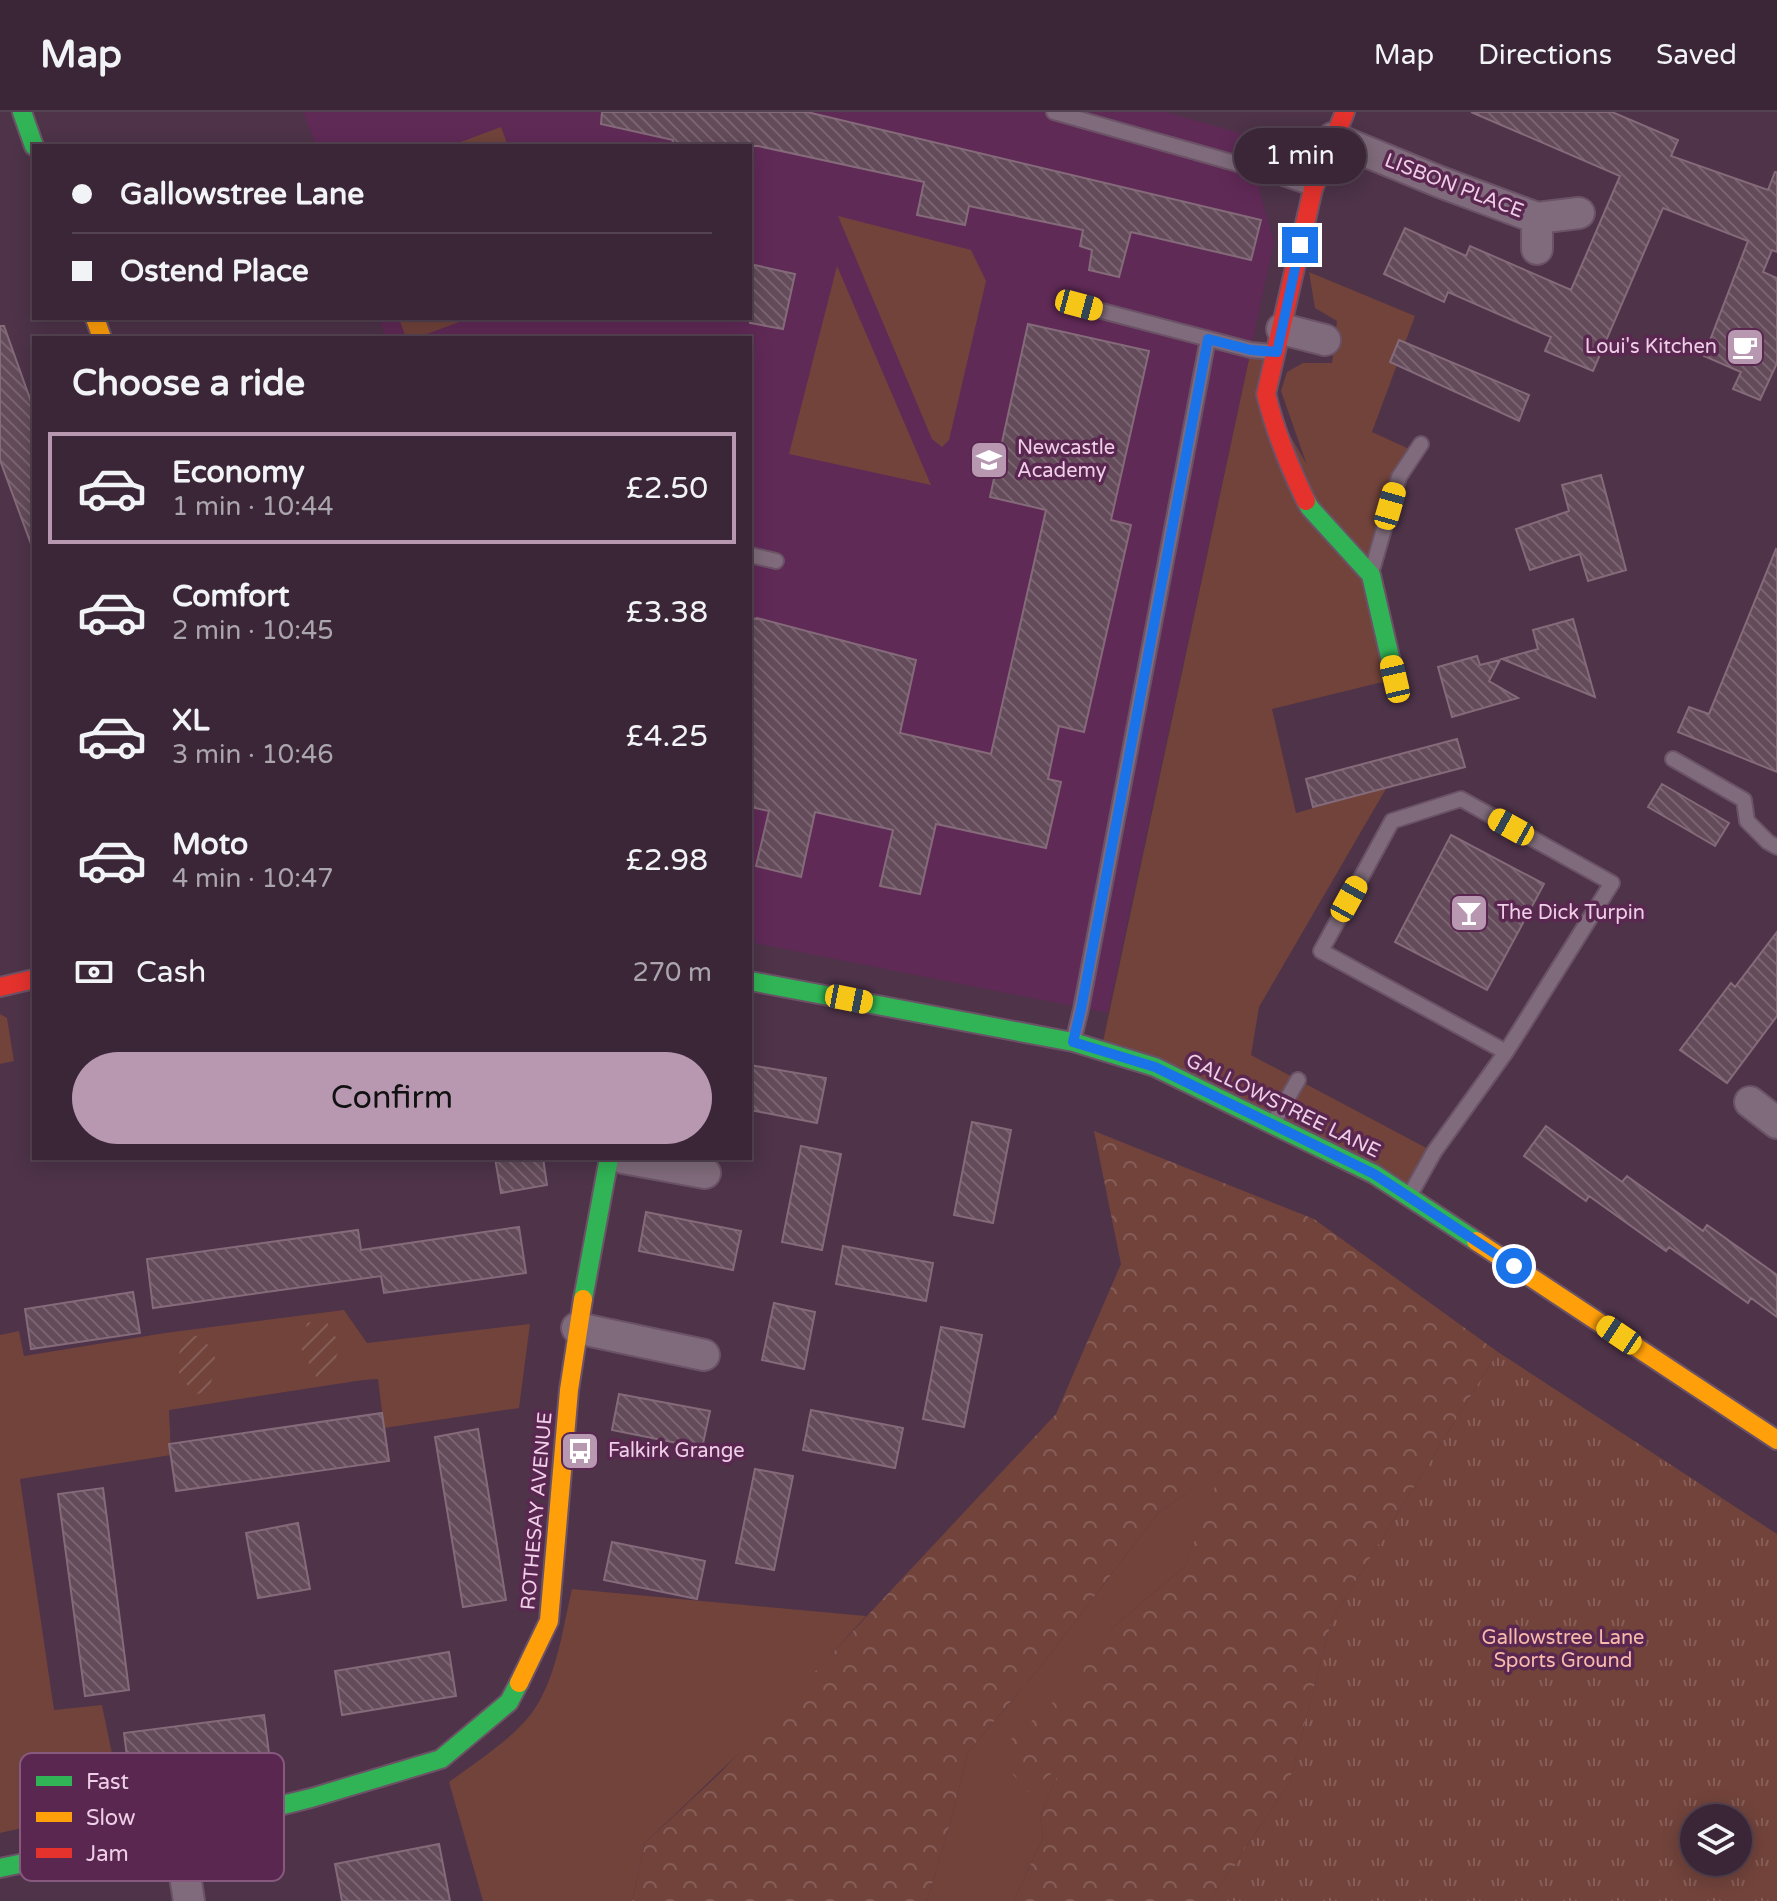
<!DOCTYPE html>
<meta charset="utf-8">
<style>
body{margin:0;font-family:"Varela Round",sans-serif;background:#412e3f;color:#f1f3f6;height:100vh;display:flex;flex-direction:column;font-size:30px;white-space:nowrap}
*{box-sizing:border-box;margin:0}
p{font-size:26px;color:#aba5ad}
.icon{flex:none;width:44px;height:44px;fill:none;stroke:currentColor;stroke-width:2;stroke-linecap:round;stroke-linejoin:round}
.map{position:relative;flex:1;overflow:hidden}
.side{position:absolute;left:32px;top:224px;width:720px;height:824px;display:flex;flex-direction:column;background:#3a2637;border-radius:0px;box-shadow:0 4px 20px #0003,0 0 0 2px #544352}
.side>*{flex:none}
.guide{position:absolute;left:32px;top:32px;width:720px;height:176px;border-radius:0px;box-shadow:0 4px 20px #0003,0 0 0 2px #544352;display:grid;align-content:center;height:176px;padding:0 40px;background:#3a2637}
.controls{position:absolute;left:1680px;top:1692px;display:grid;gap:16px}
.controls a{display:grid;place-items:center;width:72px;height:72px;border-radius:50%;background:#3a2637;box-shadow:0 4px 20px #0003,0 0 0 2px #544352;font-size:40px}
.end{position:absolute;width:36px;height:36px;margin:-18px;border:10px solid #1a73e8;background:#fff;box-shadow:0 0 0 4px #fff}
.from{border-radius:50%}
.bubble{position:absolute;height:56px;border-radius:28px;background:#3a2637;box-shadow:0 4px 20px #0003,0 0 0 2px #544352;font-size:26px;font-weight:600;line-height:56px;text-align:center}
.car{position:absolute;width:24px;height:48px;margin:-24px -12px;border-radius:10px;box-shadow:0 0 6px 2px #0007;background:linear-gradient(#f5c518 24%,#345 0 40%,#f5c518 0 76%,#345 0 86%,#f5c518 0)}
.guide b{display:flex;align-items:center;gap:28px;height:76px;font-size:30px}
.guide b+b{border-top:2px solid #544352}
.guide i{width:20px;height:20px;background:#f1f3f6}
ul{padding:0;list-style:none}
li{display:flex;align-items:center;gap:24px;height:112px;margin:0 16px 12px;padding:0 24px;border:4px solid transparent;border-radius:0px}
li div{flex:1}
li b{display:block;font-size:30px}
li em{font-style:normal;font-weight:600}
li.current{border-color:#b798b0}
li>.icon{width:72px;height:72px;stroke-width:1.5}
h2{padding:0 40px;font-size:36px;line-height:96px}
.pay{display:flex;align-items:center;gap:20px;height:88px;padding:0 40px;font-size:30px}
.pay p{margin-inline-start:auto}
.cta{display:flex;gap:16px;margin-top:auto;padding:16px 40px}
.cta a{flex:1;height:92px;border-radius:48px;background:#b798b0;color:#111;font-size:32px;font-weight:600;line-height:92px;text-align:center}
header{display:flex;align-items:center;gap:48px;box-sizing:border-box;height:112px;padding:0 40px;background:#3a2637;border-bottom:2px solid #544352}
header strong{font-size:38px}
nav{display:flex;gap:44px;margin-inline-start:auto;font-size:28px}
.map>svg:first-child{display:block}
.built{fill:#602a57}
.grass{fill:#71433b}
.forest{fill:url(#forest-crowns)}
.park{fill:url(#park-tufts);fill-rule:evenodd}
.garden{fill:url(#garden-furrows)}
.building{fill:url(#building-back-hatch);stroke:#856b7a;stroke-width:2}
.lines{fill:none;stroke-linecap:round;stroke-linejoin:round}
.lane-casing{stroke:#6b5266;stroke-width:18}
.street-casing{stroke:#6b5266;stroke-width:34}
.fast-casing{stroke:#6b5266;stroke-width:22}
.slow-casing{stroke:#6b5266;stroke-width:22}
.jam-casing{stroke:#6b5266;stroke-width:22}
.lane{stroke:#7f6b7b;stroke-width:14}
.street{stroke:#7f6b7b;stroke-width:30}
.fast{stroke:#30b455;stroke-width:18}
.slow{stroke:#ff9f0a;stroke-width:18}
.jam{stroke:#e5322d;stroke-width:18}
.route{stroke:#1a73e8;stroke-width:10}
.labels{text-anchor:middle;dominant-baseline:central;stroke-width:7;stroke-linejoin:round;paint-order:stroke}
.street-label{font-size:20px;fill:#efcfe7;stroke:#5a2751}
.poi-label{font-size:20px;fill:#efcfe7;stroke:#5a2751;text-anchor:start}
.park-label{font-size:20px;fill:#f8baaa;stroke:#5a2751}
.key{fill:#5a2751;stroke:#87597e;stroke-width:2}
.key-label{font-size:22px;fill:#efcfe7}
</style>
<header>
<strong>Map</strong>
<nav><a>Map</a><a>Directions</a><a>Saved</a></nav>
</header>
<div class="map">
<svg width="1777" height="1789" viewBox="0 0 1777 1789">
<defs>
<pattern id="forest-crowns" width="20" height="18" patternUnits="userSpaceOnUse" patternTransform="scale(2)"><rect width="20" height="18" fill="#71433b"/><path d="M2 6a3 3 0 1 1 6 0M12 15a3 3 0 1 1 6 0" fill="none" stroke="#865d57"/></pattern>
<pattern id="park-tufts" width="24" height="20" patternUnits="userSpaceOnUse" patternTransform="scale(2)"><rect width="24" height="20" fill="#71433b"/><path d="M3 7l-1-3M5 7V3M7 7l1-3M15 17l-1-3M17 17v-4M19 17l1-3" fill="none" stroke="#865d57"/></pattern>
<pattern id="garden-furrows" width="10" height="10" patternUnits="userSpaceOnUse" patternTransform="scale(2)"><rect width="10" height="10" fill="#71433b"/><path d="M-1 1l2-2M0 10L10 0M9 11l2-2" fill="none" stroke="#865d57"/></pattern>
<pattern id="building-back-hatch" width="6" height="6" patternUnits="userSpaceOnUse" patternTransform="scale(2)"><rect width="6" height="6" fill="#644b5a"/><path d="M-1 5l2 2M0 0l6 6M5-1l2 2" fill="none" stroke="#7a6472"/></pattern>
</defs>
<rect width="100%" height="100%" fill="#4e3349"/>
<path class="built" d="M 303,0 L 1165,0 L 1271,30 L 1259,77 L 1274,130 L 1108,901 L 750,830 L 750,226 L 386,226 L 379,206 L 750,206 L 750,34 L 316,34 Z"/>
<path class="grass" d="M 501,15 L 508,34 L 450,34 Z
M 838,104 L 971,138 L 986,169 L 949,328 L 942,335 L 932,327 Z
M 837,154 L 931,373 L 789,342 Z
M 1309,160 L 1415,204 L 1372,320 L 1416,340 L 1373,454 L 1322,396 L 1281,279 L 1287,260 L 1303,251 L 1332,251 L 1337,209 L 1315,196 Z
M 399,206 L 470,206 L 416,226 L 406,226 Z
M 1251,238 L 1277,240 L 1266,282 L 1371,463 L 1395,567 L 1272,597 L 1296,701 L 1387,675 L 1259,895 L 1251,943 L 1434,1040 L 1408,1084 L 1101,939 Z
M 0,902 L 7,906 L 14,949 L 0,952 Z
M 344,1198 L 367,1231 L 530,1212 L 519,1296 L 384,1316 L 378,1267 L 363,1268 L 169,1298 L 171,1343 L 20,1367 L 54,1598 L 102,1593 L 130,1729 L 79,1739 L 70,1705 L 0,1721 L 0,1223 L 19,1219 L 24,1244 L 165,1221 Z
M 1222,1357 L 1185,1454 L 1110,1518 L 1081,1610 L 1040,1704 L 1043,1725 L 1014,1789 L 927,1789 L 950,1712 L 968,1640 L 1041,1554 L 1159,1400 Z
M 572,1477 L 866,1504 L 759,1622 L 645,1731 L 632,1789 L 483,1789 L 449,1670 C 474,1651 505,1632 527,1607 C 556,1573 562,1519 572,1477 Z"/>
<path class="forest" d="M 1094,1019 L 1314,1107 L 1498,1240 L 1332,1507 L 1289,1672 L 1209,1789 L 1014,1789 L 1043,1725 L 1040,1704 L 1062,1653 L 1028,1680 L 995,1641 L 1053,1590 L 1081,1609 L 1084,1551 L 1110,1518 L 1185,1454 L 1221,1358 L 1159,1400 L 1041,1554 L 968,1640 L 950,1712 L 927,1789 L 632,1789 L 645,1731 L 720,1661 L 1056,1302 L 1121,1152 Z"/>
<path class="park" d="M 1498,1240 L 1777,1422 L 1777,1789 L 1209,1789 L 1289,1672 L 1332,1507 ZM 1694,1706 L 1738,1706 L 1738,1750 L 1694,1750 Z"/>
<path class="garden" d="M 325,1207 L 339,1231 L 333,1263 L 317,1266 L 301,1236 L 307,1211 Z
M 202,1223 L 217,1249 L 208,1281 L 193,1282 L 176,1256 L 183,1226 Z"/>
<path class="building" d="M 602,0 L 807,0 L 1261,108 L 1251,148 L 1131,120 L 1119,165 L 1089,158 L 1092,138 L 1080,134 L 1083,118 L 969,94 L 965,113 L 917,103 L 924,70 L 758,34 L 672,34 L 673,28 L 601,12 Z
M 1471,0 L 1612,0 L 1678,28 L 1671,44 L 1768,78 L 1775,60 L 1777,60 L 1777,140 L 1772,138 L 1763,160 L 1777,166 L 1777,251 L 1760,288 L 1733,277 L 1741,260 L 1704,244 L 1748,129 L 1663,96 L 1593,259 L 1545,239 L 1551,225 L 1448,180 L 1444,190 L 1384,162 L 1405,116 L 1466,144 L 1470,134 L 1571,178 L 1620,64 Z
M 750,152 L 795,162 L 783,217 L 750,211 Z
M 1028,212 L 1149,239 L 1111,408 L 1131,413 L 1084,620 L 1059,614 L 1048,667 L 1061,670 L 1046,736 L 936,712 L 920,782 L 880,774 L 893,718 L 815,700 L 801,765 L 756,754 L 769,699 L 750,695 L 750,506 L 757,507 L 757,506 L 916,548 L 900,621 L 991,642 L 1046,398 L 990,385 Z
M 0,214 L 4,214 L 34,298 L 34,431 L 31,432 L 0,348 Z
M 1399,228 L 1529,283 L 1519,309 L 1390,250 Z
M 1601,363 L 1626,458 L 1588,469 L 1580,442 L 1530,458 L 1516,417 L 1569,399 L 1562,373 Z
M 1776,437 L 1777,438 L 1777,660 L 1678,620 L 1689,595 L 1709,602 Z
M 1573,507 L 1595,585 L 1502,547 L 1538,537 L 1533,518 Z
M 1477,544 L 1480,553 L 1500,548 L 1489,569 L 1518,586 L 1452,605 L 1438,555 Z
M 1457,627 L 1465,655 L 1313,695 L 1306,667 Z
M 1662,672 L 1729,711 L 1715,734 L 1648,695 Z
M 1451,723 L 1544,772 L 1487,878 L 1395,830 Z
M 1777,820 L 1777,904 L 1727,971 L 1680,938 L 1731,871 L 1735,875 Z
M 750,953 L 826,966 L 817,1011 L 750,998 Z
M 972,1010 L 1011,1018 L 993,1111 L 954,1103 Z
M 1546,1014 L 1622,1070 L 1627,1064 L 1703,1119 L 1707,1113 L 1777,1163 L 1777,1205 L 1751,1186 L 1748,1191 L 1669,1135 L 1666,1139 L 1589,1084 L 1586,1089 L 1524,1044 Z
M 801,1034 L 841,1042 L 822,1138 L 782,1130 Z
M 495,1046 L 543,1046 L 547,1073 L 501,1081 Z
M 646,1100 L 741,1119 L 733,1158 L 639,1139 Z
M 519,1115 L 526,1161 L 384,1181 L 381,1164 L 153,1196 L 147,1147 L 358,1118 L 361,1138 Z
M 843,1134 L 933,1151 L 926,1189 L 836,1172 Z
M 133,1180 L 140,1221 L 31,1237 L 25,1197 Z
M 774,1191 L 815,1200 L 804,1257 L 762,1248 Z
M 941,1215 L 982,1223 L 964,1315 L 923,1307 Z
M 619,1282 L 710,1299 L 702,1336 L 612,1318 Z
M 811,1298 L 903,1316 L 895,1356 L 803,1338 Z
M 382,1301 L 389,1349 L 176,1379 L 169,1332 Z
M 478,1317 L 506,1488 L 463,1495 L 435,1325 Z
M 755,1357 L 793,1364 L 774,1458 L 736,1451 Z
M 103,1376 L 129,1578 L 85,1584 L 58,1382 Z
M 298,1411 L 310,1477 L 258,1486 L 246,1421 Z
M 612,1430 L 705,1449 L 697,1487 L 604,1468 Z
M 449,1540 L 456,1584 L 342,1603 L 335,1559 Z
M 264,1603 L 270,1649 L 130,1668 L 124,1621 Z
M 439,1732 L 450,1789 L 342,1789 L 335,1752 Z"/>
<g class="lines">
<defs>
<path id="lane" d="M 1054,0 L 1263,59 L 1309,75
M 1079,193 L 1251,238 L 1273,240
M 750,443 L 776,449
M 1373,455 L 1399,365 L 1421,332
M 1673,647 L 1744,688 L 1747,709 L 1768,730 L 1777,735
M 1074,926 L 1081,897 L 1208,227
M 1275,1008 L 1298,968
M 1411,1081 L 1434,1040 L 1506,940 L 1612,771 L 1461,687 L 1392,709 L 1321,839 L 1506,940"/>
<path id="street" d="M 1333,26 L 1440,70 L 1537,106 L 1579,101
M 1537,106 L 1537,137
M 1282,217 L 1325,228
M 1750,990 L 1777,1011
M 623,1046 L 705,1061
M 577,1216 L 704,1243
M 178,1719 L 189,1789"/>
<path id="fast" d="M 22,0 L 34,34
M 1306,389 L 1310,396 L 1371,463 L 1395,567
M 750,869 L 1073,930 L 1155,955 L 1374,1062 L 1476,1129
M 583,1187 L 609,1046
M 0,1756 L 178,1719 L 311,1686 L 441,1647 L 509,1590 L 519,1571"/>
<path id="slow" d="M 95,206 L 102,226
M 1476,1129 L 1777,1328
M 519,1571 L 549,1509 L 569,1278 L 583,1187"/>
<path id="jam" d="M 1306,389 C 1289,354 1275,319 1266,282 L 1313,77 L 1345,0
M 0,875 L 34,867"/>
</defs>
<use href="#lane" class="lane-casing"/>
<use href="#street" class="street-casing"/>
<use href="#fast" class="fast-casing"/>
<use href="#slow" class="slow-casing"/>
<use href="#jam" class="jam-casing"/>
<use href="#lane" class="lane"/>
<use href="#street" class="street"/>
<use href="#fast" class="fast"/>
<use href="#slow" class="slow"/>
<use href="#jam" class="jam"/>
</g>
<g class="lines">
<path class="route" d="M 1300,133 L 1277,240 L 1251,238 L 1208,227 L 1081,897 L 1073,930 L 1155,955 L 1374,1062 L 1514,1154"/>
</g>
<defs>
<symbol id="cafe-square" viewBox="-11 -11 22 22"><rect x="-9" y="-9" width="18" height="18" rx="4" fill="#b798b0" stroke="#5a2751"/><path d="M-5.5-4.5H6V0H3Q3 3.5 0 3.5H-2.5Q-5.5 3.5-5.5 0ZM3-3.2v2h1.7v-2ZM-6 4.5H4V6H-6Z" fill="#fff"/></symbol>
<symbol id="school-square" viewBox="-11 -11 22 22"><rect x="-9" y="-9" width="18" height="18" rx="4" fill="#b798b0" stroke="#5a2751"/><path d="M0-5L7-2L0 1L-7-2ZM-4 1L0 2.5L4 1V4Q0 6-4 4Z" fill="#fff"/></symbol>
<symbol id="bar-square" viewBox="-11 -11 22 22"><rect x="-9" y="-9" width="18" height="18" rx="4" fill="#b798b0" stroke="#5a2751"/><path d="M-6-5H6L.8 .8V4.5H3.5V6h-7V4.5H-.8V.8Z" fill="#fff"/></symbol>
<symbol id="bus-square" viewBox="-11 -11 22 22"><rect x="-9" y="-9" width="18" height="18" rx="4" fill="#b798b0" stroke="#5a2751"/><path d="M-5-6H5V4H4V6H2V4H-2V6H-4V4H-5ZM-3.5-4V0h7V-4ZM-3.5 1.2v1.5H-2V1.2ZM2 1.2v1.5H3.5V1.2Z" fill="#fff"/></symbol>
</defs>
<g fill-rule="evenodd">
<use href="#cafe-square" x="1723" y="213" width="44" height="44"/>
<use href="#school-square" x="967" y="326" width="44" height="44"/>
<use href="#bar-square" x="1447" y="779" width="44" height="44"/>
<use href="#bus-square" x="558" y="1317" width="44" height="44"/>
</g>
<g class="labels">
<g class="street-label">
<text transform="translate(1454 74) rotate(21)">LISBON PLACE</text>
<text transform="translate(1283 994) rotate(26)">GALLOWSTREE LANE</text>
<text transform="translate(537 1399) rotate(-85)">ROTHESAY AVENUE</text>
</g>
<g class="poi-label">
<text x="1717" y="235" text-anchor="end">Loui's Kitchen</text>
<text x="1017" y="336">Newcastle<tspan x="1017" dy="23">Academy</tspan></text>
<text x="1497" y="801">The Dick Turpin</text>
<text x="608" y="1339">Falkirk Grange</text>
</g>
<g class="park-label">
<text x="1563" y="1526">Gallowstree Lane<tspan x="1563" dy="23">Sports Ground</tspan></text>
</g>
</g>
<rect x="20" y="1641" width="264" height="128" rx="12" class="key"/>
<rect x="36" y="1664" width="36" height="10" fill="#30b455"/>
<rect x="36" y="1700" width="36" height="10" fill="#ff9f0a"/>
<rect x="36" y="1736" width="36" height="10" fill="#e5322d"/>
<g class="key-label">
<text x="86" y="1677">Fast</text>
<text x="86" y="1713">Slow</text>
<text x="86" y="1749">Jam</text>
</g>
</svg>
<div class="controls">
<a><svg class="icon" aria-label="layers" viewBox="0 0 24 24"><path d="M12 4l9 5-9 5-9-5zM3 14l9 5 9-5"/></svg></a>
</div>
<i class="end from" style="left:1514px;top:1154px"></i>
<i class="end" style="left:1300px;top:133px"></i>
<div class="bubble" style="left:1234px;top:16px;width:132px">1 min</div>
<i class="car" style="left:1079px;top:193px;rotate:105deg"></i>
<i class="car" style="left:1390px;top:394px;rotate:16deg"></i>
<i class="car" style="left:1395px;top:567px;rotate:347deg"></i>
<i class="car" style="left:1511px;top:715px;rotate:299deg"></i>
<i class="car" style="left:1349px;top:787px;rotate:29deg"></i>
<i class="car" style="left:849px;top:887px;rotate:101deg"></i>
<i class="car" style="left:1619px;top:1223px;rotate:304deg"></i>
<div class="guide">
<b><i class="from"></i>Gallowstree Lane</b>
<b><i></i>Ostend Place</b>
</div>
<section class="side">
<h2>Choose a ride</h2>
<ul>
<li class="current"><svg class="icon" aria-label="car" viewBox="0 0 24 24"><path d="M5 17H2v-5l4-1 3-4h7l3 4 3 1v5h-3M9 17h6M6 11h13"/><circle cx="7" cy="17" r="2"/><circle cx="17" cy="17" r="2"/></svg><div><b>Economy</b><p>1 min · 10:44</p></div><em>£2.50</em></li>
<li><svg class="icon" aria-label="car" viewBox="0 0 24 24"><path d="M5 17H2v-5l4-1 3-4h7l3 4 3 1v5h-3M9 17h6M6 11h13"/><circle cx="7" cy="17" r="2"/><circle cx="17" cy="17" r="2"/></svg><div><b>Comfort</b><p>2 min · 10:45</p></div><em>£3.38</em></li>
<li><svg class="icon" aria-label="car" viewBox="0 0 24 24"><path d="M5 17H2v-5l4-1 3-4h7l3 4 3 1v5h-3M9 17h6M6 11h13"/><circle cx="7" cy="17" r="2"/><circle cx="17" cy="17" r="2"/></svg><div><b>XL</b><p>3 min · 10:46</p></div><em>£4.25</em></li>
<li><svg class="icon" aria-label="car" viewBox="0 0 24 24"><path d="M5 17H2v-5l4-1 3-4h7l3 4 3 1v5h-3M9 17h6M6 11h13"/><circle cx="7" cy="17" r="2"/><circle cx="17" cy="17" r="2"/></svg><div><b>Moto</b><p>4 min · 10:47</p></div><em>£2.98</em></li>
</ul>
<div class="pay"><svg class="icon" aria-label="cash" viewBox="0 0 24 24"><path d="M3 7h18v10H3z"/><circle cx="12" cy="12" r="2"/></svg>Cash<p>270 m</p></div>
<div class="cta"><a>Confirm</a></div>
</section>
</div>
